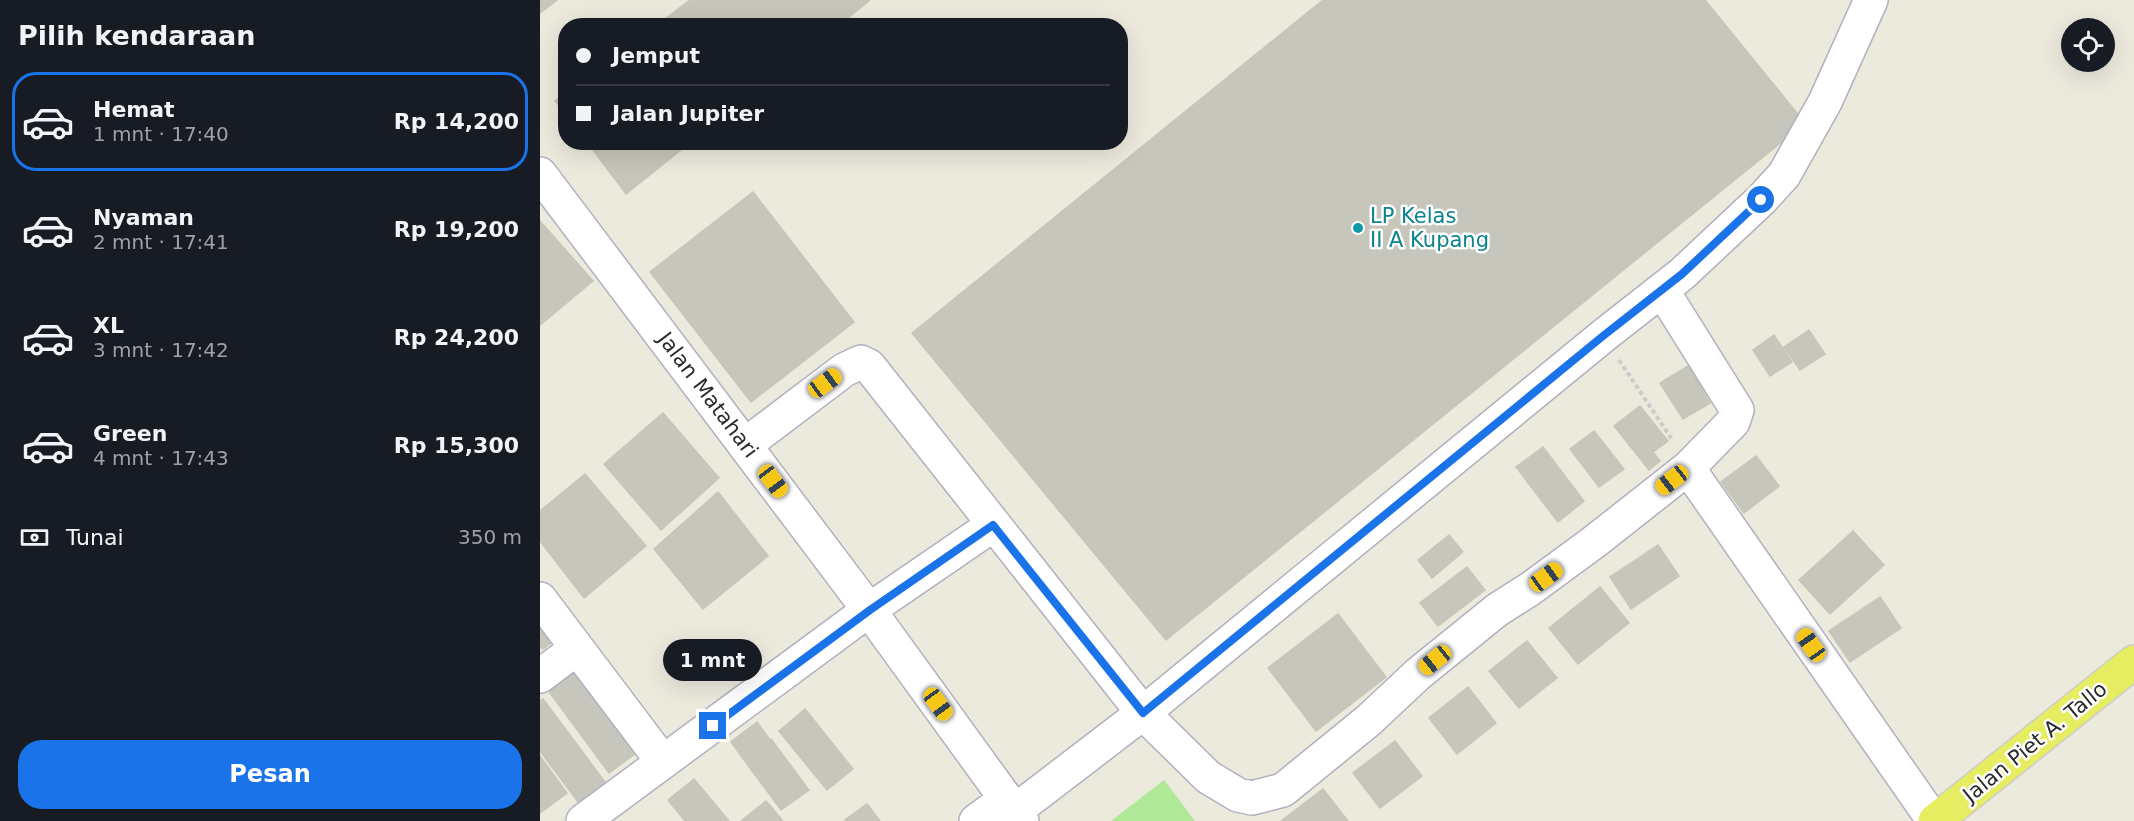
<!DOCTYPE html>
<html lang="id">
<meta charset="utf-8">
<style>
body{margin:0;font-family:"DejaVu Sans",sans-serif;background:#242831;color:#f1f3f6;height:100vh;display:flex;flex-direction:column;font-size:22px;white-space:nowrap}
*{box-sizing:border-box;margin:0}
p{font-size:20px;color:#9ea1a6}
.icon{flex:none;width:33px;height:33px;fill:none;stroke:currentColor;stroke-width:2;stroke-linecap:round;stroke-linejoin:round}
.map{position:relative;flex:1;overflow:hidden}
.side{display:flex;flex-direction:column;background:#171b24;width:540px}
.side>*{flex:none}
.hud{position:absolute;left:18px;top:18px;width:570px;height:132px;border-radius:24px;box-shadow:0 6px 24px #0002;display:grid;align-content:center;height:132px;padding:0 18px;background:#171b24}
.fabs{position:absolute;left:1521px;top:18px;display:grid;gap:12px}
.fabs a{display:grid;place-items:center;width:54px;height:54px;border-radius:50%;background:#171b24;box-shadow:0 6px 24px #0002;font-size:30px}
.end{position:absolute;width:27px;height:27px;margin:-14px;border:8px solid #1a73e8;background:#fff;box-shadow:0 0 0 3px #fff}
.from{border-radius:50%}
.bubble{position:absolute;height:42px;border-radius:21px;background:#171b24;box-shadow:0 6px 24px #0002;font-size:20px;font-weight:800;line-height:42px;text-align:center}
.car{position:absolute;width:18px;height:36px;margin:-18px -9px;border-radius:8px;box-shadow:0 0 4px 2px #0007;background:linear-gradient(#f5c518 24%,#345 0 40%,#f5c518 0 76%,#345 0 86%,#f5c518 0)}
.hud b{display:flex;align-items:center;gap:21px;height:57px;font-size:22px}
.hud b+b{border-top:2px solid #363941}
.hud i{width:15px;height:15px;background:#f1f3f6}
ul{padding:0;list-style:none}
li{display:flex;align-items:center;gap:18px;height:99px;margin:0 12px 9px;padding:0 6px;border:3px solid transparent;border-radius:24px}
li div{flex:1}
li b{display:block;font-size:22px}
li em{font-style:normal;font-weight:800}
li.active{border-color:#1a73e8}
li>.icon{width:54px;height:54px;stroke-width:1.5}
h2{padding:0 18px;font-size:27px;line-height:72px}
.pay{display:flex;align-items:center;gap:15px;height:66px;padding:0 18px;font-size:22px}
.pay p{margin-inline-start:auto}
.cta{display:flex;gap:12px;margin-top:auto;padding:12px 18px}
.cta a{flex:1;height:69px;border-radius:24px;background:#1a73e8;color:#fff;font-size:24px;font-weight:800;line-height:69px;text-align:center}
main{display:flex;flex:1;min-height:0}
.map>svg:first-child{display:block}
.pitch{fill:#afe896}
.building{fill:#c7c6bc;stroke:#c7c6b6;stroke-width:1.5}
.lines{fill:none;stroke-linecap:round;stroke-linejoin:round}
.minor-casing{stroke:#b1b0be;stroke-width:36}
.major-casing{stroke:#ccc;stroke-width:36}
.path{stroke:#ccc;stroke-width:4;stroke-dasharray:4.5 3;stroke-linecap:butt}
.minor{stroke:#fff;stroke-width:33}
.major{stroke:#e7ed61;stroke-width:33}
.route{stroke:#1a73e8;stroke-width:8}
.culture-dot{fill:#0f9aa8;stroke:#fff;stroke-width:2}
.labels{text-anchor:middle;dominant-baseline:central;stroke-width:5;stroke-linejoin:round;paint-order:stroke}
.culture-label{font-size:21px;fill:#0d838f;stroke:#fff;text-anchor:start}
.street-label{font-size:21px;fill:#2a2a2a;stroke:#fff}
</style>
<main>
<section class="side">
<h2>Pilih kendaraan</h2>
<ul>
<li class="active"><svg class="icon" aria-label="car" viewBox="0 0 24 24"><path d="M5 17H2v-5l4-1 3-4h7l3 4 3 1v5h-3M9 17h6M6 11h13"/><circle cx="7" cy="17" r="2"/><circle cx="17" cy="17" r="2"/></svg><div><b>Hemat</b><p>1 mnt · 17:40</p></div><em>Rp 14,200</em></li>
<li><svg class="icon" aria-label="car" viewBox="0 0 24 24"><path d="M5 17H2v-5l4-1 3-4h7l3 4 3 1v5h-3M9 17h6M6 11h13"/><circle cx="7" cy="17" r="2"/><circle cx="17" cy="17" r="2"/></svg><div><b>Nyaman</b><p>2 mnt · 17:41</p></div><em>Rp 19,200</em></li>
<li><svg class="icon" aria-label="car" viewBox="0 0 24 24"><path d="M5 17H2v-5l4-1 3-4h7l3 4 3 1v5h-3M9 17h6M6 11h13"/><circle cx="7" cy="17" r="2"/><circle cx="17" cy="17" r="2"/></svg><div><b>XL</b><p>3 mnt · 17:42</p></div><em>Rp 24,200</em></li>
<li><svg class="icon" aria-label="car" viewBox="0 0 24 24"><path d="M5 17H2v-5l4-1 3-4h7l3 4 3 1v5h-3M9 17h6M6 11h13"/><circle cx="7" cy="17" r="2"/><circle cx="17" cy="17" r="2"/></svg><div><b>Green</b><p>4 mnt · 17:43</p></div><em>Rp 15,300</em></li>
</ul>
<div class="pay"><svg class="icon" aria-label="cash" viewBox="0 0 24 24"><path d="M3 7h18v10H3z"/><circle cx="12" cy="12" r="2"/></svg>Tunai<p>350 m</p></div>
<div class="cta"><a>Pesan</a></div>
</section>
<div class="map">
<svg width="1594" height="821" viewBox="0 0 1594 821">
<rect width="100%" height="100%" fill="#ece9dd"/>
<path class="pitch" d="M 624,780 L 655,821 L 571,821 Z"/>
<path class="building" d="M 0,0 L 17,0 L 0,13 Z
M 150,0 L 330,0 L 298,26 L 116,26 Z
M 783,0 L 1165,0 L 1265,123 L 626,640 L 372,333 Z
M 26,93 L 26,114 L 15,101 Z
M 47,142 L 151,142 L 86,194 Z
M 213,192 L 314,322 L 211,402 L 110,272 Z
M 0,221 L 53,281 L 0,325 Z
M 1269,330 L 1285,354 L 1260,370 L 1244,347 Z
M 1234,335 L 1252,362 L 1230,376 L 1213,350 Z
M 1148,366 L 1170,403 L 1143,419 L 1120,383 Z
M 1100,406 L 1128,441 L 1113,452 L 1120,461 L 1109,470 L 1074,426 Z
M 123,413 L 179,478 L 121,530 L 64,464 Z
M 1054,431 L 1084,469 L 1059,487 L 1030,449 Z
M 1003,447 L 1044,501 L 1018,522 L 976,467 Z
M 1216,456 L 1239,486 L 1204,513 L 1181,482 Z
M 45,474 L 106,546 L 44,598 L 0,541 L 0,511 Z
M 178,492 L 228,556 L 163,609 L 114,549 Z
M 1313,531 L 1344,565 L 1290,614 L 1259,580 Z
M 909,535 L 923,552 L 892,578 L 878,560 Z
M 1118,545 L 1139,576 L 1091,609 L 1070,577 Z
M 927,567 L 945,590 L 898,626 L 880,603 Z
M 1060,587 L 1089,623 L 1038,664 L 1009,628 Z
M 1340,597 L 1361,628 L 1310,662 L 1289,631 Z
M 798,614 L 846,677 L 776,731 L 728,668 Z
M 0,619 L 16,639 L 3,649 L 0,646 Z
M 987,641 L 1017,678 L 979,708 L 949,671 Z
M 33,669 L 96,753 L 69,773 L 7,689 Z
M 928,687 L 956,723 L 917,754 L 889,718 Z
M 3,699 L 65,782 L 38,802 L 0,751 L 0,701 Z
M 265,709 L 313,769 L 287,790 L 239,731 Z
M 217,722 L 230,740 L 204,760 L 191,742 Z
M 231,739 L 269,790 L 241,810 L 204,760 Z
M 855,741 L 882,776 L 840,808 L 813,773 Z
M 0,756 L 27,793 L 0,813 Z
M 154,779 L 189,821 L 145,821 L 128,800 Z
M 783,789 L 808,821 L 741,821 Z
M 226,801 L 243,821 L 201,821 Z
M 327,804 L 340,821 L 305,821 L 305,820 Z"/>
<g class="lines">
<defs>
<path id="minor" d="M 0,174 L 329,610 L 482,821
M 205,445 L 304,370 L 321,362 L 329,366 L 603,713 L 668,777 L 698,795 L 712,798 L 743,790 L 829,720 L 878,674 L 957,610 L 990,589 L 1054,542 L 1148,468 L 1193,422 L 1197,410 L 1122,290
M 1148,468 L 1394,821
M 0,599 L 123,762
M 0,676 L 36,649
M 475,811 L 603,713 L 1063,336 L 1142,274 L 1221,200 L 1244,175 L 1285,102 L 1331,0
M 43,821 L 329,610 L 453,525
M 436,821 L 466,799"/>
<path id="major" d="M 1395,821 L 1594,662"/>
</defs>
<use href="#minor" class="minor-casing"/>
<use href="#major" class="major-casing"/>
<path class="path" d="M 1079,360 L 1133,441"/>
<use href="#minor" class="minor"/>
<use href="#major" class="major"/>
</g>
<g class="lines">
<path class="route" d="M 173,726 L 330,610 L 453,525 L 603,713 L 1063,336 L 1142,274 L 1221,200"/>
</g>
<circle class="culture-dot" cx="818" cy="228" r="6"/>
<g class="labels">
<g class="culture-label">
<text x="830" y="216">LP Kelas<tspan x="830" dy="24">II A Kupang</tspan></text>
</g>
<g class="street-label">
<text transform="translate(168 395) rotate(53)">Jalan Matahari</text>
<text transform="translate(1495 742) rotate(-39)">Jalan Piet A. Tallo</text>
</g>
</g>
</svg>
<div class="fabs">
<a><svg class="icon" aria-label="locate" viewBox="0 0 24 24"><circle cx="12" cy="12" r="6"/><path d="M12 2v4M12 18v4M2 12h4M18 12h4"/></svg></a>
</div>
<i class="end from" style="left:1221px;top:200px"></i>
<i class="end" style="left:173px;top:726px"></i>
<div class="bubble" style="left:123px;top:639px;width:99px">1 mnt</div>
<i class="car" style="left:285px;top:383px;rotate:54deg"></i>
<i class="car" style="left:1132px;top:480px;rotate:232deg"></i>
<i class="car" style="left:233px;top:481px;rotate:143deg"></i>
<i class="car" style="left:1006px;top:577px;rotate:54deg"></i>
<i class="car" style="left:1271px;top:645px;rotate:325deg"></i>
<i class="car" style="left:895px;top:660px;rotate:231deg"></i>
<i class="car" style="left:398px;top:704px;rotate:144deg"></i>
<div class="hud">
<b><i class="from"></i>Jemput</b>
<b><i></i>Jalan Jupiter</b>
</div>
</div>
</main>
